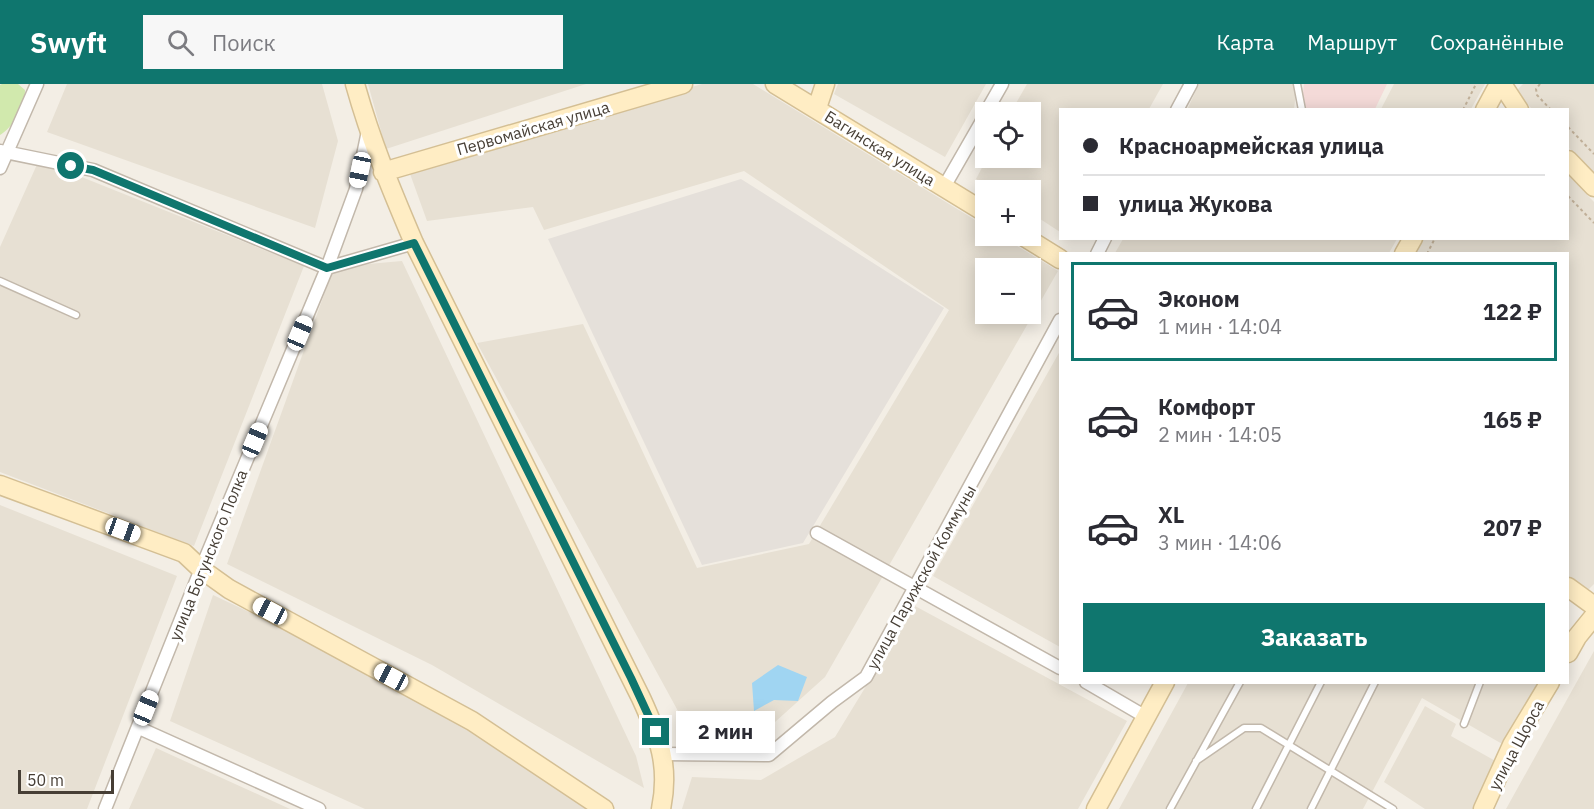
<!DOCTYPE html>
<html lang="ru">
<meta charset="utf-8">
<style>
body{margin:0;font-family:"IBM Plex Sans",sans-serif;background:#f7f7f7;color:#2b2b33;height:100vh;display:flex;flex-direction:column;font-size:22px;white-space:nowrap}
*{box-sizing:border-box;margin:0}
p{font-size:20px;color:#7c7c81}
.icon{flex:none;width:33px;height:33px;fill:none;stroke:currentColor;stroke-width:2;stroke-linecap:round;stroke-linejoin:round}
.map{position:relative;flex:1;overflow:hidden}
.sheet{position:absolute;left:1059px;top:168px;width:510px;height:432px;display:flex;flex-direction:column;background:#fff;border-radius:0px;box-shadow:0 3px 15px #0003}
.sheet>*{flex:none}
.guide{position:absolute;left:1059px;top:24px;width:510px;height:132px;border-radius:0px;box-shadow:0 3px 15px #0003;display:grid;align-content:center;height:132px;padding:0 24px;background:#fff}
.tools{position:absolute;left:975px;top:18px;display:grid;gap:12px}
.tools a{display:grid;place-items:center;width:66px;height:66px;border-radius:0px;background:#fff;box-shadow:0 3px 15px #0003;font-size:30px}
.scale{position:absolute;left:18px;bottom:15px;width:96px;box-sizing:border-box;padding-left:6px;border:3px solid #463e35;border-top:0;font-size:16px;line-height:21px;white-space:nowrap;color:#463e35;-webkit-text-stroke:4px #fff;paint-order:stroke}
.end{position:absolute;width:27px;height:27px;margin:-14px;border:8px solid #0f766e;background:#fff;box-shadow:0 0 0 3px #fff}
.from{border-radius:50%}
.bubble{position:absolute;height:42px;border-radius:0px;background:#fff;box-shadow:0 3px 15px #0003;font-size:20px;font-weight:700;line-height:42px;text-align:center}
.car{position:absolute;width:18px;height:36px;margin:-18px -9px;border-radius:8px;box-shadow:0 0 4px 2px #0007;background:linear-gradient(#fff 24%,#345 0 40%,#fff 0 76%,#345 0 86%,#fff 0)}
.guide b{display:flex;align-items:center;gap:21px;height:57px;font-size:22px}
.guide b+b{border-top:2px solid #e1e1e2}
.guide i{width:15px;height:15px;background:#2b2b33}
ul{padding:10px 0 0;list-style:none}
li{display:flex;align-items:center;gap:18px;height:99px;margin:0 12px 9px;padding:0 12px;border:3px solid transparent;border-radius:0px}
li div{flex:1}
li b{display:block;font-size:22px}
li em{font-style:normal;font-weight:700}
li.current{border-color:#0f766e}
li>.icon{width:54px;height:54px;stroke-width:1.5}
.button{display:flex;gap:12px;margin-top:auto;padding:12px 24px}
.button a{flex:1;height:69px;border-radius:0px;background:#0f766e;color:#fff;font-size:24px;font-weight:700;line-height:69px;text-align:center}
header{display:flex;align-items:center;gap:36px;box-sizing:border-box;height:84px;padding:0 30px;background:#0f766e;color:#fff}
header strong{font-size:28px}
nav{display:flex;gap:33px;margin-inline-start:auto;font-size:21px}
.search{width:420px;height:54px;background:#f7f7f7;display:flex;align-items:center;gap:15px;box-sizing:border-box;padding:0 21px;border-radius:0px;color:#7c7c81;font-size:22px}
.map>svg:first-child{display:block}
.residential{fill:#e7e0d3;fill-rule:evenodd}
.industrial{fill:#e5e0da}
.medical{fill:#f4dad8}
.green{fill:#d1e9ad}
.water{fill:#a0d5f2}
.lines{fill:none;stroke-linecap:round;stroke-linejoin:round}
.lane-casing{stroke:#c2b8ab;stroke-width:9}
.street-casing{stroke:#c2b8ab;stroke-width:15}
.secondary-casing{stroke:#d4bf94;stroke-width:21}
.path{stroke:#c1b099;stroke-width:2;stroke-dasharray:3 3;stroke-linecap:butt}
.lane{stroke:#fff;stroke-width:6}
.street{stroke:#fff;stroke-width:12}
.secondary{stroke:#ffedc4;stroke-width:18}
.route{stroke:#0f766e;stroke-width:8}
.labels{text-anchor:middle;dominant-baseline:central;stroke-width:6;stroke-linejoin:round;paint-order:stroke}
.street-label{font-size:16px;fill:#463e35;stroke:#fff}
</style>
<header>
<strong>Swyft</strong>
<div class="search"><svg class="icon" aria-label="search" viewBox="0 0 24 24"><circle cx="10" cy="10" r="6"/><path d="M15 15l6 6"/></svg>Поиск</div>
<nav><a>Карта</a><a>Маршрут</a><a>Сохранённые</a></nav>
</header>
<div class="map">
<svg width="1594" height="725" viewBox="0 0 1594 725">
<rect width="100%" height="100%" fill="#f3eee5"/>
<path class="residential" d="M 67,0 L 322,0 L 338,57 L 315,144 L 47,48 Z
M 368,0 L 586,0 L 386,65 Z
M 702,0 L 753,0 L 985,142 L 986,152 L 1001,152 L 1058,187 L 825,593 L 765,647 L 690,649 L 477,259 L 583,240 L 697,484 L 809,460 L 949,226 L 744,87 L 544,146 L 533,123 L 427,137 L 409,87 ZM 986,184 L 1030,184 L 1030,230 L 986,230 Z
M 838,0 L 986,0 L 945,73 L 834,10 Z
M 1027,0 L 1163,0 L 1149,25 L 1060,26 L 1060,148 L 1031,129 L 1030,106 L 994,106 L 976,95 L 987,74 L 1030,74 L 1030,28 L 1011,28 Z
M 1199,0 L 1297,0 L 1294,25 L 1187,26 Z
M 1394,0 L 1485,0 L 1471,25 L 1381,25 Z
M 1523,0 L 1594,0 L 1594,90 L 1568,63 L 1568,26 L 1532,25 L 1515,8 Z
M 39,76 L 304,182 L 194,462 L 0,388 L 0,163 Z
M 1568,91 L 1594,118 L 1594,500 L 1586,508 L 1568,495 L 1568,170 L 1412,170 L 1421,155 L 1568,154 Z
M 1123,155 L 1123,154 L 1397,155 L 1389,169 L 1115,169 Z
M 402,177 L 636,672 L 644,704 L 432,581 L 227,480 L 334,183 Z
M 1060,267 L 1060,563 L 933,492 Z
M 0,421 L 177,492 L 87,725 L 0,725 Z
M 213,511 L 421,609 L 611,725 L 365,725 L 170,637 Z
M 915,522 L 1127,637 L 1078,725 L 682,725 L 692,693 L 761,696 L 835,653 Z
M 1594,567 L 1594,725 L 1506,725 Z
M 1188,599 L 1547,599 L 1511,665 L 1422,614 L 1363,725 L 1119,725 Z
M 1425,622 L 1456,640 L 1451,652 L 1499,679 L 1474,725 L 1425,725 L 1384,698 Z
M 156,664 L 290,725 L 129,725 Z"/>
<path class="industrial" d="M 741,95 L 944,224 L 803,459 L 702,481 L 548,155 Z"/>
<path class="medical" d="M 1304,0 L 1387,0 L 1375,25 L 1301,26 Z"/>
<path class="green" d="M 2,0 L 18,0 L 25,6 C 25,23 14,42 0,51 L 0,1 Z"/>
<path class="water" d="M 778,581 L 807,593 L 798,617 L 774,616 L 754,627 L 752,599 Z"/>
<g class="lines">
<defs>
<path id="lane" d="M 1297,0 L 1302,26
M 0,197 L 76,231
M 1464,640 L 1480,598
M 1196,677 L 1244,644 L 1261,644 L 1393,725
M 1170,725 L 1240,598
M 1256,725 L 1321,598
M 1311,725 L 1375,598"/>
<path id="street" d="M 1177,26 L 1191,0
M 986,28 L 1002,0
M 0,67 L 93,86 L 327,184 L 414,159
M 0,84 L 37,0
M 944,103 L 986,30
M 1097,170 L 1105,154
M 817,449 L 1060,584
M 1086,598 L 1146,633
M 139,644 L 319,725
M 662,670 L 769,671 L 832,618 L 866,593 L 1060,236
M 105,725 L 201,485 L 327,184 L 356,105 L 368,47"/>
<path id="secondary" d="M 355,0 C 371,57 391,105 414,159 L 641,614 C 659,653 670,682 661,725
M 775,0 L 986,129
M 1502,0 L 1519,26
M 817,24 L 825,0
M 1485,26 L 1499,0
M 1568,76 L 1594,103
M 383,88 L 683,0
M 1023,152 L 1060,175
M 1404,170 L 1413,154
M 0,401 L 184,469 L 201,485 L 229,505 L 472,637 L 604,725
M 1568,503 L 1594,522
M 1568,569 L 1577,553 L 1594,532
M 1096,725 L 1165,598
M 1483,725 L 1512,661 L 1550,598"/>
</defs>
<use href="#lane" class="lane-casing"/>
<use href="#street" class="street-casing"/>
<use href="#secondary" class="secondary-casing"/>
<path class="path" d="M 1540,0 L 1536,5 L 1537,11 L 1551,26
M 1463,26 L 1476,0
M 1568,43 L 1594,70
M 1568,112 L 1594,139
M 1427,170 L 1435,154"/>
<use href="#lane" class="lane"/>
<use href="#street" class="street"/>
<use href="#secondary" class="secondary"/>
</g>
<g class="lines">
<path class="route" d="M 71,82 L 93,86 L 327,184 L 414,159 L 631,594 L 656,648"/>
</g>
<g class="labels">
<g class="street-label">
<text transform="translate(533 44) rotate(-16)">Первомайская улица</text>
<text transform="translate(880 64) rotate(32)">Багинская улица</text>
<text transform="translate(208 471) rotate(-68)">улица Богунского Полка</text>
<text transform="translate(921 493) rotate(-61)">улица Парижской Коммуны</text>
<text transform="translate(1516 661) rotate(-62)">улица Щорса</text>
</g>
</g>
</svg>
<div class="tools">
<a><svg class="icon" aria-label="locate" viewBox="0 0 24 24"><circle cx="12" cy="12" r="6"/><path d="M12 2v4M12 18v4M2 12h4M18 12h4"/></svg></a>
<a>+</a>
<a>−</a>
</div>
<div class="scale">50 m</div>
<i class="end from" style="left:71px;top:82px"></i>
<i class="end" style="left:656px;top:648px"></i>
<div class="bubble" style="left:676px;top:627px;width:99px">2 мин</div>
<i class="car" style="left:360px;top:86px;rotate:192deg"></i>
<i class="car" style="left:300px;top:249px;rotate:23deg"></i>
<i class="car" style="left:255px;top:356px;rotate:23deg"></i>
<i class="car" style="left:123px;top:446px;rotate:110deg"></i>
<i class="car" style="left:270px;top:527px;rotate:298deg"></i>
<i class="car" style="left:391px;top:593px;rotate:298deg"></i>
<i class="car" style="left:146px;top:624px;rotate:22deg"></i>
<div class="guide">
<b><i class="from"></i>Красноармейская улица</b>
<b><i></i>улица Жукова</b>
</div>
<section class="sheet">
<ul>
<li class="current"><svg class="icon" aria-label="car" viewBox="0 0 24 24"><path d="M5 17H2v-5l4-1 3-4h7l3 4 3 1v5h-3M9 17h6M6 11h13"/><circle cx="7" cy="17" r="2"/><circle cx="17" cy="17" r="2"/></svg><div><b>Эконом</b><p>1 мин · 14:04</p></div><em>122 ₽</em></li>
<li><svg class="icon" aria-label="car" viewBox="0 0 24 24"><path d="M5 17H2v-5l4-1 3-4h7l3 4 3 1v5h-3M9 17h6M6 11h13"/><circle cx="7" cy="17" r="2"/><circle cx="17" cy="17" r="2"/></svg><div><b>Комфорт</b><p>2 мин · 14:05</p></div><em>165 ₽</em></li>
<li><svg class="icon" aria-label="car" viewBox="0 0 24 24"><path d="M5 17H2v-5l4-1 3-4h7l3 4 3 1v5h-3M9 17h6M6 11h13"/><circle cx="7" cy="17" r="2"/><circle cx="17" cy="17" r="2"/></svg><div><b>XL</b><p>3 мин · 14:06</p></div><em>207 ₽</em></li>
</ul>
<div class="button"><a>Заказать</a></div>
</section>
</div>
